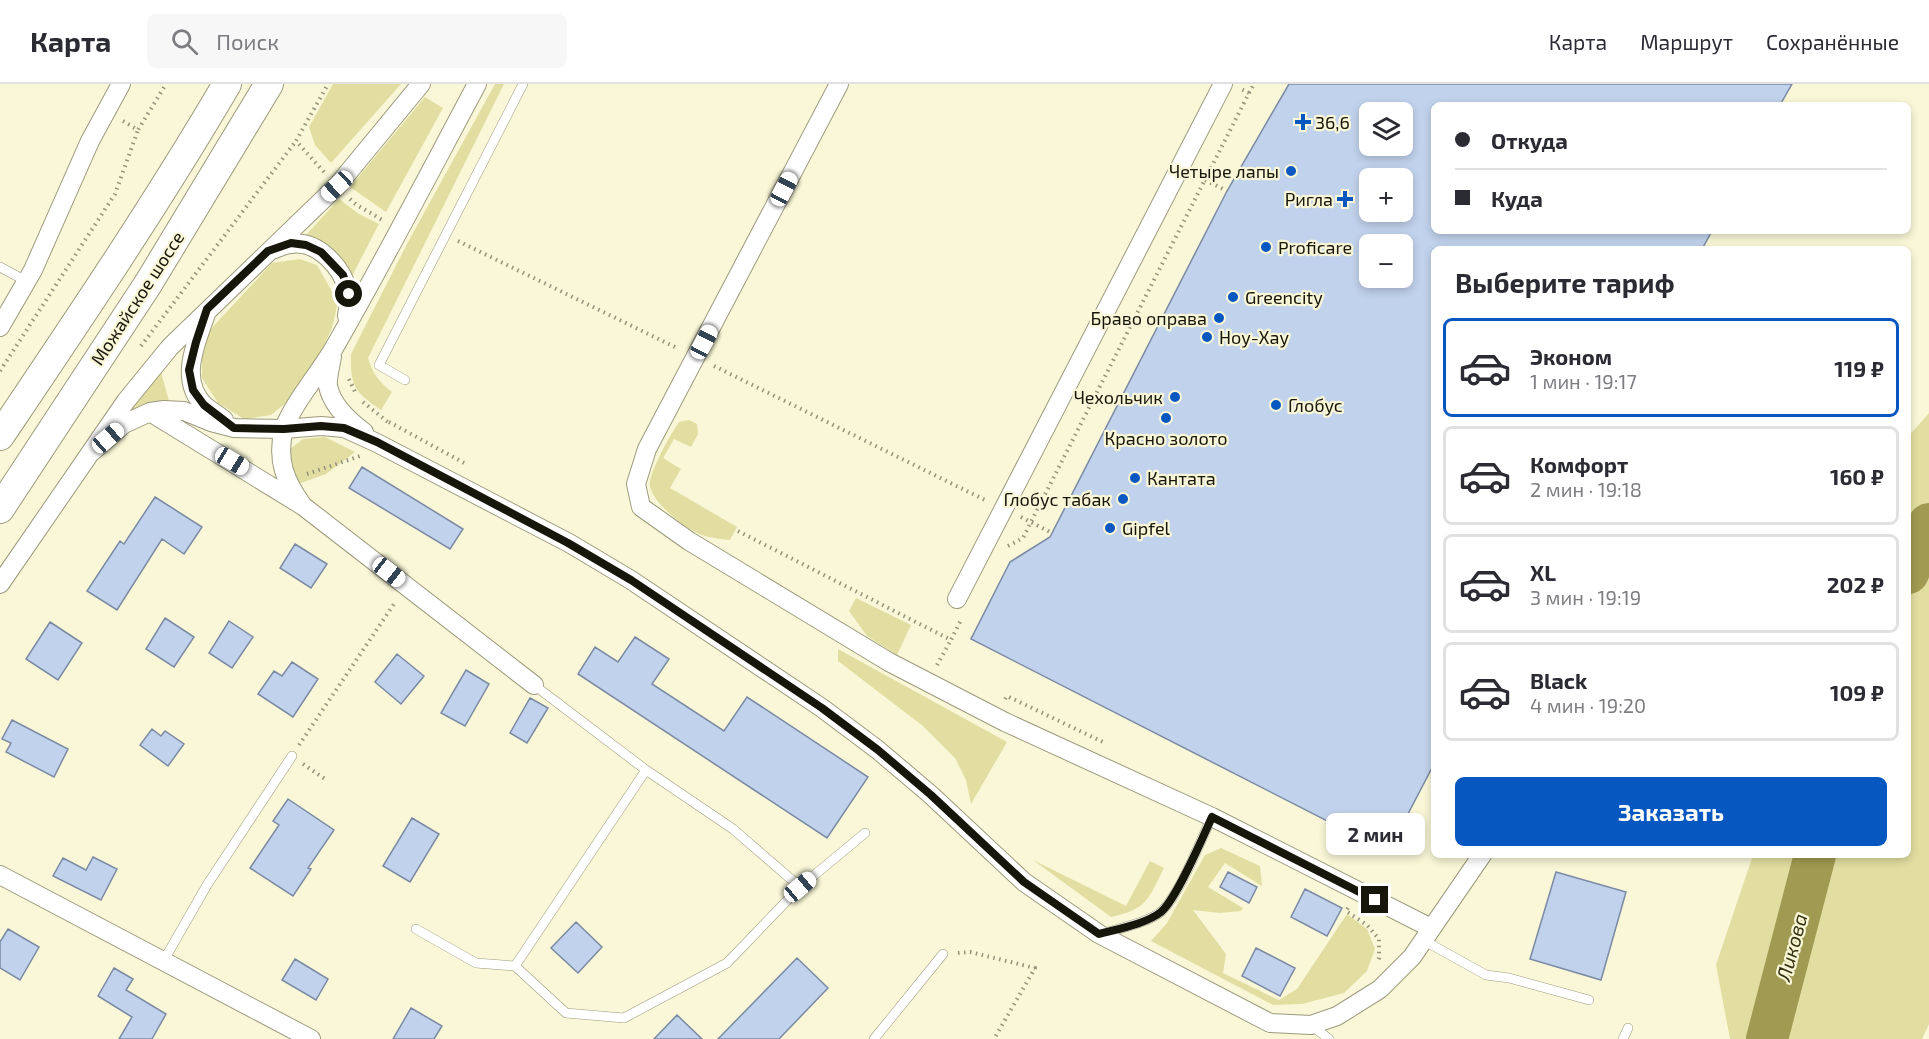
<!DOCTYPE html>
<html lang="ru">
<meta charset="utf-8">
<style>
body{margin:0;font-family:"Exo 2",sans-serif;background:#f7f7f7;color:#2b2b33;height:100vh;display:flex;flex-direction:column;font-size:22px;white-space:nowrap}
*{box-sizing:border-box;margin:0}
p{font-size:20px;color:#7c7c81}
.icon{flex:none;width:33px;height:33px;fill:none;stroke:currentColor;stroke-width:2;stroke-linecap:round;stroke-linejoin:round}
.map{position:relative;flex:1;overflow:hidden}
.sheet{position:absolute;left:1431px;top:162px;width:480px;height:612px;display:flex;flex-direction:column;background:#fff;border-radius:9px;box-shadow:0 3px 9px #0003}
.sheet>*{flex:none}
.top-card{position:absolute;left:1431px;top:18px;width:480px;height:132px;border-radius:9px;box-shadow:0 3px 9px #0003;display:grid;align-content:center;height:132px;padding:0 24px;background:#fff}
.controls{position:absolute;left:1359px;top:18px;display:grid;gap:12px}
.controls a{display:grid;place-items:center;width:54px;height:54px;border-radius:9px;background:#fff;box-shadow:0 3px 9px #0003;font-size:30px}
.end{position:absolute;width:27px;height:27px;margin:-14px;border:8px solid #17160b;background:#fff;box-shadow:0 0 0 3px #fff}
.from{border-radius:50%}
.bubble{position:absolute;height:42px;border-radius:9px;background:#fff;box-shadow:0 3px 9px #0003;font-size:20px;font-weight:700;line-height:42px;text-align:center}
.car{position:absolute;width:18px;height:36px;margin:-18px -9px;border-radius:8px;box-shadow:0 0 4px 2px #0007;background:linear-gradient(#fff 24%,#345 0 40%,#fff 0 76%,#345 0 86%,#fff 0)}
.top-card b{display:flex;align-items:center;gap:21px;height:57px;font-size:22px}
.top-card b+b{border-top:2px solid #e1e1e2}
.top-card i{width:15px;height:15px;background:#2b2b33}
ul{padding:0;list-style:none}
li{display:flex;align-items:center;gap:18px;height:99px;margin:0 12px 9px;padding:0 12px;border:3px solid #e1e1e2;border-radius:9px}
li div{flex:1}
li b{display:block;font-size:22px}
li em{font-style:normal;font-weight:700}
li.on{border-color:#0757c1}
li>.icon{width:54px;height:54px;stroke-width:1.5}
h2{padding:0 24px;font-size:27px;line-height:72px}
.primary-button{display:flex;gap:12px;margin-top:auto;padding:12px 24px}
.primary-button a{flex:1;height:69px;border-radius:9px;background:#0757c1;color:#fff;font-size:24px;font-weight:700;line-height:69px;text-align:center}
header{display:flex;align-items:center;gap:36px;box-sizing:border-box;height:84px;padding:0 30px;background:#fff;border-bottom:2px solid #e1e1e2}
header strong{font-size:28px}
nav{display:flex;gap:33px;margin-inline-start:auto;font-size:21px}
.search{width:420px;height:54px;background:#f7f7f7;display:flex;align-items:center;gap:15px;box-sizing:border-box;padding:0 21px;border-radius:9px;color:#7c7c81;font-size:22px}
.map>svg:first-child{display:block}
.green{fill:#e2dea1}
.lines{fill:none;stroke-linecap:round;stroke-linejoin:round}
.river{stroke:#a09a52;stroke-width:42}
.building{fill:#c1d2ec;stroke:#7b8aa3;stroke-width:1.5;fill-rule:evenodd}
.service-casing{stroke:#9c9a7d;stroke-width:10}
.minor-casing{stroke:#9c9a7d;stroke-width:20}
.primary-casing{stroke:#9c9a7d;stroke-width:30}
.path{stroke:#94937c;stroke-width:4;stroke-dasharray:1.5 4.5;stroke-linecap:butt}
.service{stroke:#fff;stroke-width:9}
.minor{stroke:#fff;stroke-width:18}
.primary{stroke:#fff;stroke-width:28}
.route{stroke:#17160b;stroke-width:8}
.poi-dot{fill:#0757c1;stroke:#f9f7d7;stroke-width:2}
.labels{text-anchor:middle;dominant-baseline:central;stroke-width:4.5;stroke-linejoin:round;paint-order:stroke}
.poi-label{font-size:18px;fill:#17160b;stroke:#f9f7d7;text-anchor:start}
.street-label{font-size:18px;fill:#17160b;stroke:#f9f7d7}
.water-label{font-size:20px;font-style:italic;fill:#353312;stroke:#f9f7d7}
</style>
<header>
<strong>Карта</strong>
<div class="search"><svg class="icon" aria-label="search" viewBox="0 0 24 24"><circle cx="10" cy="10" r="6"/><path d="M15 15l6 6"/></svg>Поиск</div>
<nav><a>Карта</a><a>Маршрут</a><a>Сохранённые</a></nav>
</header>
<div class="map">
<svg width="1929" height="955" viewBox="0 0 1929 955">
<rect width="100%" height="100%" fill="#f9f7d7"/>
<path class="green" d="M 333,0 L 401,0 L 331,79 L 315,61 L 309,43 Z
M 495,0 L 504,0 L 368,274 C 373,290 379,298 392,308 L 381,326 C 355,308 350,303 351,270 L 408,158 Z
M 425,13 L 443,24 L 386,128 L 350,103 Z
M 339,115 L 359,130 L 379,140 L 352,192 L 322,162 L 305,152 Z
M 300,175 L 317,181 L 338,218 L 332,244 L 319,272 L 297,310 L 271,331 L 244,335 L 218,319 L 202,294 L 202,269 L 209,247 L 272,179 Z
M 161,288 L 169,317 L 143,324 L 129,331 L 131,319 Z
M 1929,329 L 1929,940 L 1922,955 L 1730,955 L 1716,881 L 1753,771 L 1908,771 L 1908,353 Z
M 689,336 L 697,340 L 698,350 L 691,363 L 674,355 L 663,374 L 681,385 L 670,404 L 737,443 L 730,456 C 720,455 711,454 702,451 C 687,446 646,415 650,397 C 653,382 670,351 679,338 Z
M 325,353 L 355,368 L 326,390 L 298,400 L 291,386 L 290,365 L 303,355 Z
M 856,514 L 911,541 L 897,571 L 867,552 L 849,527 Z
M 838,565 L 1007,658 L 971,720 L 966,696 L 955,674 L 923,642 L 838,577 Z
M 1221,764 L 1260,782 L 1262,802 L 1225,779 L 1208,803 L 1243,824 L 1241,827 L 1220,829 L 1193,826 L 1226,870 L 1223,889 L 1279,916 L 1297,905 L 1347,830 L 1367,845 L 1375,865 L 1367,887 L 1344,909 L 1302,920 L 1273,921 L 1151,857 L 1167,839 L 1205,771 Z
M 1033,776 L 1126,822 L 1150,777 L 1164,784 C 1148,815 1148,825 1111,833 Z"/>
<g class="lines">
<path class="river" d="M 1908,489 L 1929,440
M 1767,955 L 1815,771"/>
</g>
<path class="building" d="M 1289,0 L 1792,0 L 1780,21 L 1434,21 L 1434,147 L 1712,147 L 1702,165 L 1434,165 L 1434,680 L 1388,768 L 971,555 L 1010,478 L 1050,453 L 1227,107 ZM 1370,28 L 1402,28 L 1402,62 L 1370,62 ZM 1370,94 L 1402,94 L 1402,128 L 1370,128 ZM 1370,160 L 1402,160 L 1402,194 L 1370,194 Z
M 362,383 L 463,445 L 450,465 L 349,404 Z
M 155,413 L 202,443 L 184,470 L 162,455 L 117,526 L 87,507 L 120,457 L 124,460 Z
M 295,460 L 327,480 L 311,504 L 280,484 Z
M 165,534 L 194,553 L 174,583 L 146,565 Z
M 229,537 L 253,553 L 232,584 L 209,569 Z
M 50,538 L 82,559 L 58,596 L 26,575 Z
M 635,553 L 669,575 L 652,600 L 724,647 L 747,613 L 868,693 L 827,754 L 578,590 L 595,563 L 618,578 Z
M 397,570 L 424,592 L 401,620 L 375,598 Z
M 292,578 L 318,595 L 293,633 L 258,610 L 274,587 L 282,592 Z
M 466,586 L 489,600 L 465,642 L 441,629 Z
M 530,614 L 548,624 L 527,659 L 510,649 Z
M 12,636 L 68,665 L 54,693 L 6,668 L 11,659 L 2,655 Z
M 152,645 L 161,652 L 165,647 L 184,660 L 168,682 L 140,661 Z
M 288,715 L 334,746 L 308,784 L 311,785 L 293,812 L 250,784 L 279,741 L 273,737 Z
M 412,734 L 439,750 L 410,798 L 383,782 Z
M 93,773 L 117,785 L 101,816 L 53,792 L 63,774 L 86,786 Z
M 1228,788 L 1257,803 L 1249,819 L 1220,803 Z
M 1556,788 L 1626,808 L 1601,896 L 1530,875 Z
M 1305,805 L 1342,824 L 1327,852 L 1291,833 Z
M 576,838 L 602,863 L 578,889 L 551,864 Z
M 8,845 L 39,863 L 20,896 L 0,884 L 0,858 Z
M 1256,864 L 1295,884 L 1280,912 L 1242,892 Z
M 797,874 L 828,904 L 779,955 L 718,955 Z
M 295,875 L 328,895 L 316,916 L 282,896 Z
M 114,884 L 133,895 L 126,906 L 166,930 L 152,955 L 119,955 L 132,933 L 98,912 Z
M 411,924 L 442,942 L 434,955 L 393,955 Z
M 677,931 L 702,955 L 654,955 Z"/>
<g class="lines">
<defs>
<path id="service" d="M 0,183 L 26,197
M 405,296 L 379,281 L 523,0
M 534,601 L 646,686 L 733,745 L 800,803
M 416,845 L 476,879 L 515,882 L 566,929 L 624,934 L 727,879 L 800,803 L 865,749
M 1101,850 C 1117,845 1150,838 1162,827 C 1180,809 1200,758 1212,733
M 1423,856 L 1486,891 L 1509,894 L 1589,916
M 164,876 L 207,801 L 292,672
M 515,882 L 646,686
M 1311,941 L 1329,955
M 874,955 L 943,870
M 1623,955 L 1628,944"/>
<path id="minor" d="M 839,0 L 647,365 L 636,400 L 641,423 L 689,457 L 889,578 L 1005,638 L 1212,733 L 1431,844
M 272,166 C 278,164 285,160 291,160 C 318,156 343,184 348,208 C 350,216 348,225 347,232
M 206,230 C 196,259 178,297 205,322 C 211,327 218,331 224,336
M 0,243 L 33,186 L 90,57 L 121,0
M 332,272 C 331,281 327,293 328,302 C 332,322 349,337 364,348
M 150,328 L 303,422 L 534,601
M 93,367 L 124,340 L 150,328 L 164,326 L 184,327 L 211,338 L 234,344 L 284,345 L 321,342 L 344,344 L 377,359 L 569,459 L 631,496 L 822,624 L 878,666 L 931,711 L 1024,798 L 1099,850 L 1270,939 L 1311,941 L 1337,932 L 1380,905 L 1412,873 L 1482,771
M 303,422 C 285,397 276,376 284,345 C 291,322 321,287 334,264 C 384,177 430,88 477,0
M 0,500 L 126,317 L 170,263 L 337,102 L 421,0
M 957,515 L 1223,0
M 0,791 L 311,955"/>
<path id="primary" d="M 0,352 C 78,236 156,121 227,0
M 0,425 L 148,200 L 269,0"/>
</defs>
<use href="#service" class="service-casing"/>
<use href="#minor" class="minor-casing"/>
<use href="#primary" class="primary-casing"/>
<path class="path" d="M 1249,9 L 1254,0
M 123,37 L 138,46 L 166,0
M 324,88 L 296,57 L 328,0
M 1205,96 L 1227,107
M 350,115 L 357,121 L 384,137
M 458,157 L 677,264
M 141,262 L 296,57
M 714,282 L 987,417
M 0,287 L 115,110 L 138,46
M 349,295 L 356,310
M 363,318 L 389,339
M 389,338 L 468,381
M 307,390 L 360,372
M 1021,433 L 1052,449
M 738,447 L 951,556 L 962,534
M 1008,462 L 1023,454 L 1031,438 L 1249,9 L 1241,5
M 937,581 L 951,556
M 1005,615 L 1007,612 L 1105,659
M 299,661 L 396,517
M 303,680 L 325,695
M 1348,824 L 1346,827 L 1367,841 L 1379,855 L 1379,874 L 1377,878
M 958,869 L 970,868 L 1035,884 L 994,955"/>
<use href="#service" class="service"/>
<use href="#minor" class="minor"/>
<use href="#primary" class="primary"/>
</g>
<g class="lines">
<path class="route" d="M 349,210 L 343,191 L 321,168 L 306,161 L 291,159 L 268,167 L 207,225 L 196,258 L 189,286 L 193,306 L 204,321 L 234,344 L 284,345 L 321,342 L 344,344 L 377,358 L 568,459 L 631,496 L 822,624 L 878,666 L 931,711 L 1024,798 L 1099,850 C 1117,845 1146,840 1161,828 C 1177,814 1202,755 1212,733 L 1375,816"/>
</g>
<g class="poi-dot">
<path d="M1300 29h6v6h6v6h-6v6h-6v-6h-6v-6h6z"/>
<circle cx="1291" cy="87" r="6"/>
<path d="M1342 106h6v6h6v6h-6v6h-6v-6h-6v-6h6z"/>
<circle cx="1266" cy="163" r="6"/>
<circle cx="1233" cy="213" r="6"/>
<circle cx="1219" cy="234" r="6"/>
<circle cx="1207" cy="253" r="6"/>
<circle cx="1175" cy="313" r="6"/>
<circle cx="1276" cy="321" r="6"/>
<circle cx="1166" cy="334" r="6"/>
<circle cx="1135" cy="394" r="6"/>
<circle cx="1123" cy="415" r="6"/>
<circle cx="1110" cy="444" r="6"/>
</g>
<g class="labels">
<g class="poi-label">
<text x="1315" y="38">36,6</text>
<text x="1279" y="87" text-anchor="end">Четыре лапы</text>
<text x="1333" y="115" text-anchor="end">Ригла</text>
<text x="1278" y="163">Proficare</text>
<text x="1245" y="213">Greencity</text>
<text x="1207" y="234" text-anchor="end">Браво оправа</text>
<text x="1219" y="253">Ноу-Хау</text>
<text x="1163" y="313" text-anchor="end">Чехольчик</text>
<text x="1288" y="321">Глобус</text>
<text x="1166" y="354" text-anchor="middle">Красно золото</text>
<text x="1147" y="394">Кантата</text>
<text x="1111" y="415" text-anchor="end">Глобус табак</text>
<text x="1122" y="444">Gipfel</text>
</g>
<g class="street-label">
<text transform="translate(137 214) rotate(-57)">Можайское шоссе</text>
</g>
<g class="water-label">
<text transform="translate(1791 863) rotate(-75)">Ликова</text>
</g>
</g>
</svg>
<div class="controls">
<a><svg class="icon" aria-label="layers" viewBox="0 0 24 24"><path d="M12 4l9 5-9 5-9-5zM3 14l9 5 9-5"/></svg></a>
<a>+</a>
<a>−</a>
</div>
<i class="end from" style="left:349px;top:210px"></i>
<i class="end" style="left:1375px;top:816px"></i>
<div class="bubble" style="left:1326px;top:729px;width:99px">2 мин</div>
<i class="car" style="left:337px;top:102px;rotate:227deg"></i>
<i class="car" style="left:784px;top:105px;rotate:28deg"></i>
<i class="car" style="left:704px;top:258px;rotate:28deg"></i>
<i class="car" style="left:108px;top:354px;rotate:49deg"></i>
<i class="car" style="left:232px;top:377px;rotate:121deg"></i>
<i class="car" style="left:389px;top:488px;rotate:128deg"></i>
<i class="car" style="left:800px;top:803px;rotate:50deg"></i>
<div class="top-card">
<b><i class="from"></i>Откуда</b>
<b><i></i>Куда</b>
</div>
<section class="sheet">
<h2>Выберите тариф</h2>
<ul>
<li class="on"><svg class="icon" aria-label="car" viewBox="0 0 24 24"><path d="M5 17H2v-5l4-1 3-4h7l3 4 3 1v5h-3M9 17h6M6 11h13"/><circle cx="7" cy="17" r="2"/><circle cx="17" cy="17" r="2"/></svg><div><b>Эконом</b><p>1 мин · 19:17</p></div><em>119 ₽</em></li>
<li><svg class="icon" aria-label="car" viewBox="0 0 24 24"><path d="M5 17H2v-5l4-1 3-4h7l3 4 3 1v5h-3M9 17h6M6 11h13"/><circle cx="7" cy="17" r="2"/><circle cx="17" cy="17" r="2"/></svg><div><b>Комфорт</b><p>2 мин · 19:18</p></div><em>160 ₽</em></li>
<li><svg class="icon" aria-label="car" viewBox="0 0 24 24"><path d="M5 17H2v-5l4-1 3-4h7l3 4 3 1v5h-3M9 17h6M6 11h13"/><circle cx="7" cy="17" r="2"/><circle cx="17" cy="17" r="2"/></svg><div><b>XL</b><p>3 мин · 19:19</p></div><em>202 ₽</em></li>
<li><svg class="icon" aria-label="car" viewBox="0 0 24 24"><path d="M5 17H2v-5l4-1 3-4h7l3 4 3 1v5h-3M9 17h6M6 11h13"/><circle cx="7" cy="17" r="2"/><circle cx="17" cy="17" r="2"/></svg><div><b>Black</b><p>4 мин · 19:20</p></div><em>109 ₽</em></li>
</ul>
<div class="primary-button"><a>Заказать</a></div>
</section>
</div>
